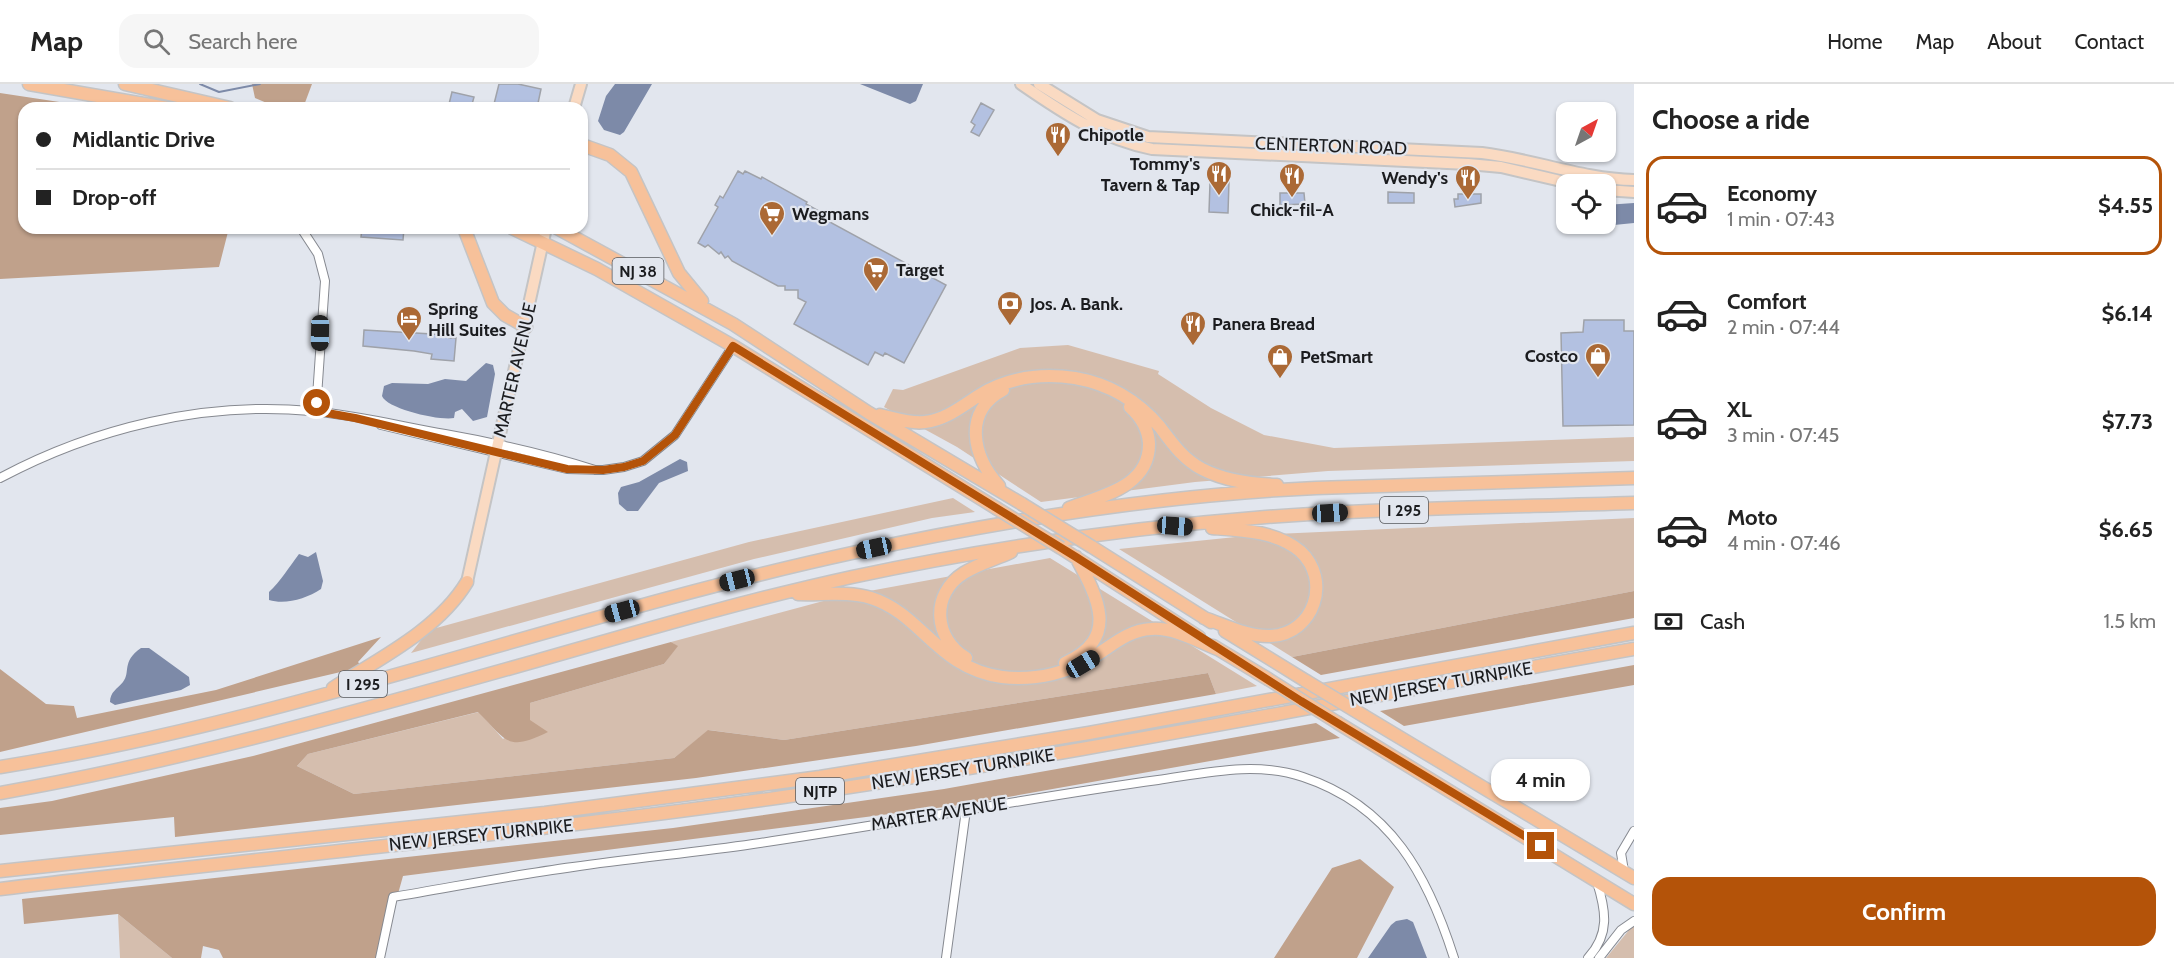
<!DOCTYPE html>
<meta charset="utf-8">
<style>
body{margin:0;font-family:Cabin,sans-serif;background:#f6f6f6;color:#222;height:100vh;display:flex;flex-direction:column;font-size:22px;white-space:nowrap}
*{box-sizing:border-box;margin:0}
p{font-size:20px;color:#767676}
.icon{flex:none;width:33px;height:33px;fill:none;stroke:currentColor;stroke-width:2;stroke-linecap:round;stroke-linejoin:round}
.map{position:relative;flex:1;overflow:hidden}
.sheet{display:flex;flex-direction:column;background:#fff;width:540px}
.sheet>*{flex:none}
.hud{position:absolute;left:18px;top:18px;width:570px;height:132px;border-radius:18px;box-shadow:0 2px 4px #0004;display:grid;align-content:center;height:132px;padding:0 18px;background:#fff}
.needle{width:39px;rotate:40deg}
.fabs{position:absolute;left:1556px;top:18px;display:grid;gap:12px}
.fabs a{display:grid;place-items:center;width:60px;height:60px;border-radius:12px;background:#fff;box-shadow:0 2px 4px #0004;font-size:30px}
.end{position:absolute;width:27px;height:27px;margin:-14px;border:8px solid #b45309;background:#fff;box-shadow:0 0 0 3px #fff}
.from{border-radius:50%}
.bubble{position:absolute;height:42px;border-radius:18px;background:#fff;box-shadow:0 2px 4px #0004;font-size:20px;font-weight:700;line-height:42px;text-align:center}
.car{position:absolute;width:18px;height:36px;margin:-18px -9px;border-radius:8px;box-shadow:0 0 4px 2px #0007;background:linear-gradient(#222 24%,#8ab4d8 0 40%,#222 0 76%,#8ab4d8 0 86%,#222 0)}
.hud b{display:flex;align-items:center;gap:21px;height:57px;font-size:22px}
.hud b+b{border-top:2px solid #e0e0e0}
.hud i{width:15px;height:15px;background:#222}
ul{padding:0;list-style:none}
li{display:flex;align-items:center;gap:18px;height:99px;margin:0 12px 9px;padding:0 6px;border:3px solid transparent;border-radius:18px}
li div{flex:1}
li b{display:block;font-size:22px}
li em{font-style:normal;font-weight:700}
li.on{border-color:#b45309}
li>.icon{width:54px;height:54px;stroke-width:1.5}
h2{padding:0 18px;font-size:27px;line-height:72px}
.pay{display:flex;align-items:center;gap:15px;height:66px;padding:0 18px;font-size:22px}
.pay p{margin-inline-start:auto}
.action{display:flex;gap:12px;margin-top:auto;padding:12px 18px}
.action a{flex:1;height:69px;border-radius:18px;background:#b45309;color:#fff;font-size:24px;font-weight:700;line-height:69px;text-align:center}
header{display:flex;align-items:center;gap:36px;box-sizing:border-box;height:84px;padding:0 30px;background:#fff;border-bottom:2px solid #e0e0e0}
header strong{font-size:28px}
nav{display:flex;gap:33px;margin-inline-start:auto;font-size:21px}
.search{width:420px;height:54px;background:#f6f6f6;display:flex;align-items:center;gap:15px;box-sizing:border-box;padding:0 21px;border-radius:18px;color:#767676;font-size:22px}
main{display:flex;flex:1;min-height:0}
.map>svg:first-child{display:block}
.green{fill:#d5beae}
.forest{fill:#c0a18b}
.water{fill:#7d8aa8}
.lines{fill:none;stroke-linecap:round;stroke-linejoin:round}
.stream{stroke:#7d8aa8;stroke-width:2}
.building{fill:#b3c1e1;stroke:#9fa2a9;stroke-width:1.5}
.minor-casing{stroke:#868990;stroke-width:10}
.major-casing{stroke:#c4c4c5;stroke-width:14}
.highway-casing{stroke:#c4c4c5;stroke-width:15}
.minor{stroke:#fff;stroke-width:8}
.major{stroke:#fadac2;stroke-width:10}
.highway{stroke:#f7c19a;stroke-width:12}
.highway-bridge-casing{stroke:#c4c4c5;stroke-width:15;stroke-linecap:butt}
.highway-bridge{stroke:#f7c19a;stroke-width:12}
.route{stroke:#b45309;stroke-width:8}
.labels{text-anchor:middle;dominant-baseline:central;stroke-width:4.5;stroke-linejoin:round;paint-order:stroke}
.shield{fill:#e2e6ee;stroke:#57595d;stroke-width:1.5}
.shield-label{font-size:16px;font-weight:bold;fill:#1b1c1f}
.poi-label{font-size:18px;font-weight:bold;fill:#1b1c1f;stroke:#e2e6ee;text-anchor:start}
.street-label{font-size:18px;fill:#1b1c1f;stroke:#e2e6ee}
</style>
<header>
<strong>Map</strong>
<div class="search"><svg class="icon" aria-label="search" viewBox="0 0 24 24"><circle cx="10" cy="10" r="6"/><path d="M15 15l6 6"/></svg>Search here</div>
<nav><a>Home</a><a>Map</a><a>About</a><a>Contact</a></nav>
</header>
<main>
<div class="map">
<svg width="1634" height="874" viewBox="0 0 1634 874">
<rect width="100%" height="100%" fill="#e2e6ee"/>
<path class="green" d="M 1068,261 L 1159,287 L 1158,290 L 1211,324 L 1264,351 L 1334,364 L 1634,353 L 1634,377 L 1328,387 L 1195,398 L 1041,418 L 957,363 L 884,323 L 893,305 L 903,306 L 1020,264 Z
M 953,414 L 975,428 L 932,434 L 754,475 L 411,569 L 429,546 L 749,458 Z
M 1634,434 L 1634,507 L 1292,573 L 1119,465 L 1255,451 Z
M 1050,474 L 1257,602 L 1216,610 L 1208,589 L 784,656 L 709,646 L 674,674 L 354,710 L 297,682 L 308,670 L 479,628 L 503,655 L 530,636 L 530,619 L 664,580 L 677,562 L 671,558 L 842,512 Z
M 118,830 L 172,874 L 120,874 Z
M 1634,840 L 1634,874 L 1606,874 Z"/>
<path class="forest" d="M 252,0 L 312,0 L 303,24 L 274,22 L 255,14 Z
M 0,9 L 99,24 L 24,24 L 24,144 L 229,144 L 219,183 L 0,195 Z
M 1634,507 L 1634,534 L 1321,591 L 1292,573 Z
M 381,553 L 358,578 L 362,583 L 0,668 L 0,585 L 46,620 L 74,622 L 77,634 L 216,606 Z
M 671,558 L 678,562 L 664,580 L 530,619 L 530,636 L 548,648 C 507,668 507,657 478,628 L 308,670 L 297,682 L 354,710 L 674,674 L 708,646 L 784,656 L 1208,589 L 1216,610 L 916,662 L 696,694 L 175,753 L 174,733 L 0,751 L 0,724 L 52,717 L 253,672 Z
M 1634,581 L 1634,601 L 1404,642 L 1380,627 Z
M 1316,639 L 1340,654 L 968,720 L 403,792 L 380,874 L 223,874 L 219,866 L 203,862 L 201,874 L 172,874 L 118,830 L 24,840 L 22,815 L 673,744 L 944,705 Z
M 1360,775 L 1394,803 L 1357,874 L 1274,874 L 1332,784 Z"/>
<path class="water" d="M 615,0 L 652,0 L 624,48 L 620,51 L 604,46 L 598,37 L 606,12 Z
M 860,0 L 923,0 L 916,17 L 910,20 Z
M 1634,119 L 1634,139 L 1604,142 L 1592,140 L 1605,140 L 1605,121 Z
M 486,279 L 493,281 L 495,290 L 487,333 L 473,337 L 462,325 L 455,328 L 454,334 C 440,337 387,325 382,312 L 384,302 L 392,299 L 428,300 L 445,295 L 466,297 Z
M 680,375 L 687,378 L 688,387 L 659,399 L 638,427 L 627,427 L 619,420 L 618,409 L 621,403 L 639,398 Z
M 316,468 L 323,497 L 321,505 C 306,515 285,521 269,516 L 269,508 C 281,497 289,483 299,470 L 308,473 Z
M 141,564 L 149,564 L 189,593 L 190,601 L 181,606 L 115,621 L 110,618 C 110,608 117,605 123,598 C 131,588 121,578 141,564 Z
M 1407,835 L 1413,838 L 1427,874 L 1368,874 L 1391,841 L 1396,837 Z"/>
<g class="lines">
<path class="stream" d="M 200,0 L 219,8 L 260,0"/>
</g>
<path class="building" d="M 499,0 L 518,0 L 541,5 L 537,24 L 493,24 Z
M 452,8 L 474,13 L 471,24 L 448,24 Z
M 981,19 L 994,26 L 979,52 L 971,48 L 975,41 L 971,38 Z
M 738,87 L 743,90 L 745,87 L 761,95 L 762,93 L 807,118 L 806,120 L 828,132 L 826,136 L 946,201 L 904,279 L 885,269 L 883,272 L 875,268 L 868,281 L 794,240 L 806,218 L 798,214 L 798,206 L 785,206 L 785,202 L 778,202 L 732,177 L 728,172 L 725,174 L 721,168 L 719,170 L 708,161 L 705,163 L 698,159 L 718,123 L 715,121 L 720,112 L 723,114 Z
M 1217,97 L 1229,97 L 1228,129 L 1209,128 L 1210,99 Z
M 1388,108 L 1414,109 L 1414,119 L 1388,119 Z
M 1280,109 L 1304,109 L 1305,120 L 1280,121 Z
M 1458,110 L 1481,110 L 1481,119 L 1455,123 L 1454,115 L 1458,115 Z
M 362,144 L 404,144 L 403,156 L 361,153 Z
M 1584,236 L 1624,236 L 1624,247 L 1634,247 L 1634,341 L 1563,342 L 1561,249 L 1583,248 Z
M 364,246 L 449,251 L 449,254 L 456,254 L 454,277 L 431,275 L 432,270 L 414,267 L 363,262 Z"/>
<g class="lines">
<defs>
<path id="minor" d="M 301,144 L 318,170 L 325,197 L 316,327
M 381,341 L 567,385 L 603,386 L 624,383 L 643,377 L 675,351 L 733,262
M 0,394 C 94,344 204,317 311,327 C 356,331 400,342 445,350 C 496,359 545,370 595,386
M 1624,787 L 1621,769 L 1634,747
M 380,874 L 393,813 C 453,803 513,791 573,783 C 632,774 693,769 753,760 C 822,750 892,738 961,727 C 1027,716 1092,705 1158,696 C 1206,689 1255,677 1303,693 C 1391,722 1428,792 1454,874
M 946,874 L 966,726
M 1588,874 C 1610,850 1606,827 1597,798
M 1599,874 L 1621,846 L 1634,837"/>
<path id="major" d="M 1021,0 C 1063,29 1102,55 1152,65 L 1468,80 L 1501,83 L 1574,100
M 1039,0 L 1097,36 L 1148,53 L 1482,69 C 1533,75 1583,95 1634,96
M 574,24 L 581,0
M 1605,106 L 1634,108
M 467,498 L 546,144"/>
<path id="highway" d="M 29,0 L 167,24
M 125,0 L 230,24
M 582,61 L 610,71 L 631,88 L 679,189 L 702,217
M 464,144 L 493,219 L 505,231 L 526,243
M 512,144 L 597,185 L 733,262 L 996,424
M 557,144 L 733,240 L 869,329 L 1022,420
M 880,331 C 894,334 911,340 925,338 C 945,336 961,323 978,312 C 1008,293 1040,289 1075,294 C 1110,300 1137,316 1160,343 C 1172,359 1183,375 1202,385 C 1225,397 1251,400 1277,401
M 999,402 C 973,373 962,328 1003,306
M 1069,424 C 1101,412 1150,403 1149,359 C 1148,345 1141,333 1130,323
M 1092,463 L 1211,538
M 1061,464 L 1199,553
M 798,510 C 822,511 848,507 871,514 C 922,530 937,584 1002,593 C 1036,597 1070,589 1098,570 C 1115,559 1130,546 1151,545 C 1174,543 1199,558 1220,566
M 1204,534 C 1225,541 1248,553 1271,552 C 1314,550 1332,496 1300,467 C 1276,447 1241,446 1212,444
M 1225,547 L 1306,597
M 1213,562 L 1268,595
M 966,574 C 934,555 930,510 964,489 C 978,480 996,475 1011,468
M 1065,579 C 1120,554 1098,514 1076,473
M 333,604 C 379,575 438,546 467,498
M 1364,632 L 1634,794
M 1338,639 L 1634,820
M 0,683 C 290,637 566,531 852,469 C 1004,436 1161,411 1316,404 C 1422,400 1528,398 1634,394
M 0,709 C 182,677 359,627 536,577 C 641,547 746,516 852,493 C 988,464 1127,444 1266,433 C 1388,424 1511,423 1634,419
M 0,787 L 545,729 L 820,693 L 1089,649 L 1634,549
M 0,805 C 261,774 523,750 783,713 C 1068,672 1351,615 1634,565"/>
</defs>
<use href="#minor" class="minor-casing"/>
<use href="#major" class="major-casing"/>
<use href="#highway" class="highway-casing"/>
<use href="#minor" class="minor"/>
<use href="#major" class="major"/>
<use href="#highway" class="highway"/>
<defs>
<path id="highway-bridge" d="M 1022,420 L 1092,463
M 996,424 L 1061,464
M 1268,595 L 1338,639
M 1306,597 L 1364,632"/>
</defs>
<use href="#highway-bridge" class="highway-bridge-casing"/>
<use href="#highway-bridge" class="highway-bridge"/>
</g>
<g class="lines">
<path class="route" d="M 317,319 L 316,327 L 355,334 L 567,385 L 603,386 L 624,383 L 643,377 L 675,351 L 733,262 L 1076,473 L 1301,617 L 1541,762"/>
</g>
<defs>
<symbol id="restaurant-pin" viewBox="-11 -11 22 30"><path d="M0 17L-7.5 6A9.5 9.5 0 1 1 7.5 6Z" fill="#ab6935" stroke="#e2e6ee"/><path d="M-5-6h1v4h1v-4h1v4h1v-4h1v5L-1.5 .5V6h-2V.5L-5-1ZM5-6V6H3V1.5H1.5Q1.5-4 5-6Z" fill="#fff"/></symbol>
<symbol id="supermarket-pin" viewBox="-11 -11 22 30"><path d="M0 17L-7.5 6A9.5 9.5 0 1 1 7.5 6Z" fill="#ab6935" stroke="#e2e6ee"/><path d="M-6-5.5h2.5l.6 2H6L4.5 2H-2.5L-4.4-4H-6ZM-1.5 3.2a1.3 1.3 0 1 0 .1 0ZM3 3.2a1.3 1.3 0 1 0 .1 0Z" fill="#fff"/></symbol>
<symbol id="bank-pin" viewBox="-11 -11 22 30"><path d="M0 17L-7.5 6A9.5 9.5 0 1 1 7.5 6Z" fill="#ab6935" stroke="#e2e6ee"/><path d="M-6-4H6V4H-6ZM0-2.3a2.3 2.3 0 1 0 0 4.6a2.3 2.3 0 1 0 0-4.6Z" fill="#fff"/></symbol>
<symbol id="hotel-pin" viewBox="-11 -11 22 30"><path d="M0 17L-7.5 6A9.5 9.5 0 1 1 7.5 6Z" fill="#ab6935" stroke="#e2e6ee"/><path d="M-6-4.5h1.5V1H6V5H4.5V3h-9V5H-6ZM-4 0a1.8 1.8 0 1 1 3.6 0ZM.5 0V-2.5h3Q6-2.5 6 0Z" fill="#fff"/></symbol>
<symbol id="shop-pin" viewBox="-11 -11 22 30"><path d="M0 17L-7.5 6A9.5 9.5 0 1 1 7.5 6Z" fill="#ab6935" stroke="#e2e6ee"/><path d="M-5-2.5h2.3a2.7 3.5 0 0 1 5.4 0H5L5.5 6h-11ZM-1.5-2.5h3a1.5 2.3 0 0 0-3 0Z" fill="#fff"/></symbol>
</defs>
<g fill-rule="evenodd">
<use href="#restaurant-pin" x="1043" y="36" width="30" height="40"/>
<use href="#restaurant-pin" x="1204" y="75" width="30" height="40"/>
<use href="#restaurant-pin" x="1277" y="77" width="30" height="40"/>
<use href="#restaurant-pin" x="1453" y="79" width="30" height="40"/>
<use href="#supermarket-pin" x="757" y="115" width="30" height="40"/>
<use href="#supermarket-pin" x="861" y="171" width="30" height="40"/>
<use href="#bank-pin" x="995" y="205" width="30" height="40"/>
<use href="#hotel-pin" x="394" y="220" width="30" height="40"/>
<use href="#restaurant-pin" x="1178" y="225" width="30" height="40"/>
<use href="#shop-pin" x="1583" y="257" width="30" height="40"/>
<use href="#shop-pin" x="1265" y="258" width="30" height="40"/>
</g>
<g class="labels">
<g class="shield">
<rect x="612.5" y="174" width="51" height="26" rx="4.5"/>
<rect x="1380" y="413" width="48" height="26" rx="4.5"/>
<rect x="339" y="587" width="48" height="26" rx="4.5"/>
<rect x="796" y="694" width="48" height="26" rx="4.5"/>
</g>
<g class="shield-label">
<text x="638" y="187">NJ 38</text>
<text x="1404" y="426">I 295</text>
<text x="363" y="600">I 295</text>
<text x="820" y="707">NJTP</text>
</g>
<g class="poi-label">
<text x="1078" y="51">Chipotle</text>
<text x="1200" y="80" text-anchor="end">Tommy's<tspan x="1200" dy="21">Tavern &amp; Tap</tspan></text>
<text x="1448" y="94" text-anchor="end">Wendy's</text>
<text x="1292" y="126" text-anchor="middle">Chick-fil-A</text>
<text x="792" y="130">Wegmans</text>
<text x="896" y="186">Target</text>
<text x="1030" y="220">Jos. A. Bank.</text>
<text x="428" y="225">Spring<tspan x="428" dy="21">Hill Suites</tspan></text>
<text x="1212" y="240">Panera Bread</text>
<text x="1578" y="272" text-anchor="end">Costco</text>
<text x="1300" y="273">PetSmart</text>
</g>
<g class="street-label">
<text transform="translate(1331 62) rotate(2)">CENTERTON ROAD</text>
<text transform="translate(515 286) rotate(-77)">MARTER AVENUE</text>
<text transform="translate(1441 600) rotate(-10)">NEW JERSEY TURNPIKE</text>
<text transform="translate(963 685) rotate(-9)">NEW JERSEY TURNPIKE</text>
<text transform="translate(939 730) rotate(-9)">MARTER AVENUE</text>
<text transform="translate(481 751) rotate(-6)">NEW JERSEY TURNPIKE</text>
</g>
</g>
</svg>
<div class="fabs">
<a><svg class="needle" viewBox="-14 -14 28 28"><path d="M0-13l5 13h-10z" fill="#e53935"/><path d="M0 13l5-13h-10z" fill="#767676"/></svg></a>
<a><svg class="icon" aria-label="locate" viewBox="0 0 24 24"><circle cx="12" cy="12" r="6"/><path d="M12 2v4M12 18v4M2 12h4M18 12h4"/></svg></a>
</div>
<i class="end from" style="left:317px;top:319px"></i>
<i class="end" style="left:1541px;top:762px"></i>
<div class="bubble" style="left:1491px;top:675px;width:99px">4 min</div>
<i class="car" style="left:320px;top:249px;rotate:181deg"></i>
<i class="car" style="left:1330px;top:429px;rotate:87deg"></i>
<i class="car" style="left:1175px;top:442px;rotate:94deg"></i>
<i class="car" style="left:874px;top:464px;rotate:258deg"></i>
<i class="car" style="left:737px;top:496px;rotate:256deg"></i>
<i class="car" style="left:622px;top:527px;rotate:255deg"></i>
<i class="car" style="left:1083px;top:580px;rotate:59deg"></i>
<div class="hud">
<b><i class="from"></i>Midlantic Drive</b>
<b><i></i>Drop-off</b>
</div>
</div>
<section class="sheet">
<h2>Choose a ride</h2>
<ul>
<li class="on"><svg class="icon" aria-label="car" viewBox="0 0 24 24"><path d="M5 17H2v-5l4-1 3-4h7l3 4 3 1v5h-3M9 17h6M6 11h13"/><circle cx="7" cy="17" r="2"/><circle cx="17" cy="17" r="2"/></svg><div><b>Economy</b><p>1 min · 07:43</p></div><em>$4.55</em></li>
<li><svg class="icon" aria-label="car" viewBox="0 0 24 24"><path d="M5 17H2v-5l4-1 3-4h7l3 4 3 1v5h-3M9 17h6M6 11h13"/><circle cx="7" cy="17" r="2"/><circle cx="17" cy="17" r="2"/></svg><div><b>Comfort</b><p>2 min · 07:44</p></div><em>$6.14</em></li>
<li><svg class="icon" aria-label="car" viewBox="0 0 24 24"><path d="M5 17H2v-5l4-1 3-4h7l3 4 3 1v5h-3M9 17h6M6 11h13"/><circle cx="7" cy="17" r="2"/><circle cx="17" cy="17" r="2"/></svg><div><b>XL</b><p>3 min · 07:45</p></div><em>$7.73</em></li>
<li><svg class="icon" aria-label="car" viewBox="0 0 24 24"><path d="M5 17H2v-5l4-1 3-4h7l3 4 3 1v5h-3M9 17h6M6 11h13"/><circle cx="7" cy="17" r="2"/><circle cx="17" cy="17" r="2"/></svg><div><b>Moto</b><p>4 min · 07:46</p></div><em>$6.65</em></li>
</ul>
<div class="pay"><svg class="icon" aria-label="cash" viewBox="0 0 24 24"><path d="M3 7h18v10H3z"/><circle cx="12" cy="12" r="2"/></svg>Cash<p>1.5 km</p></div>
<div class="action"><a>Confirm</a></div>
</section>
</main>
